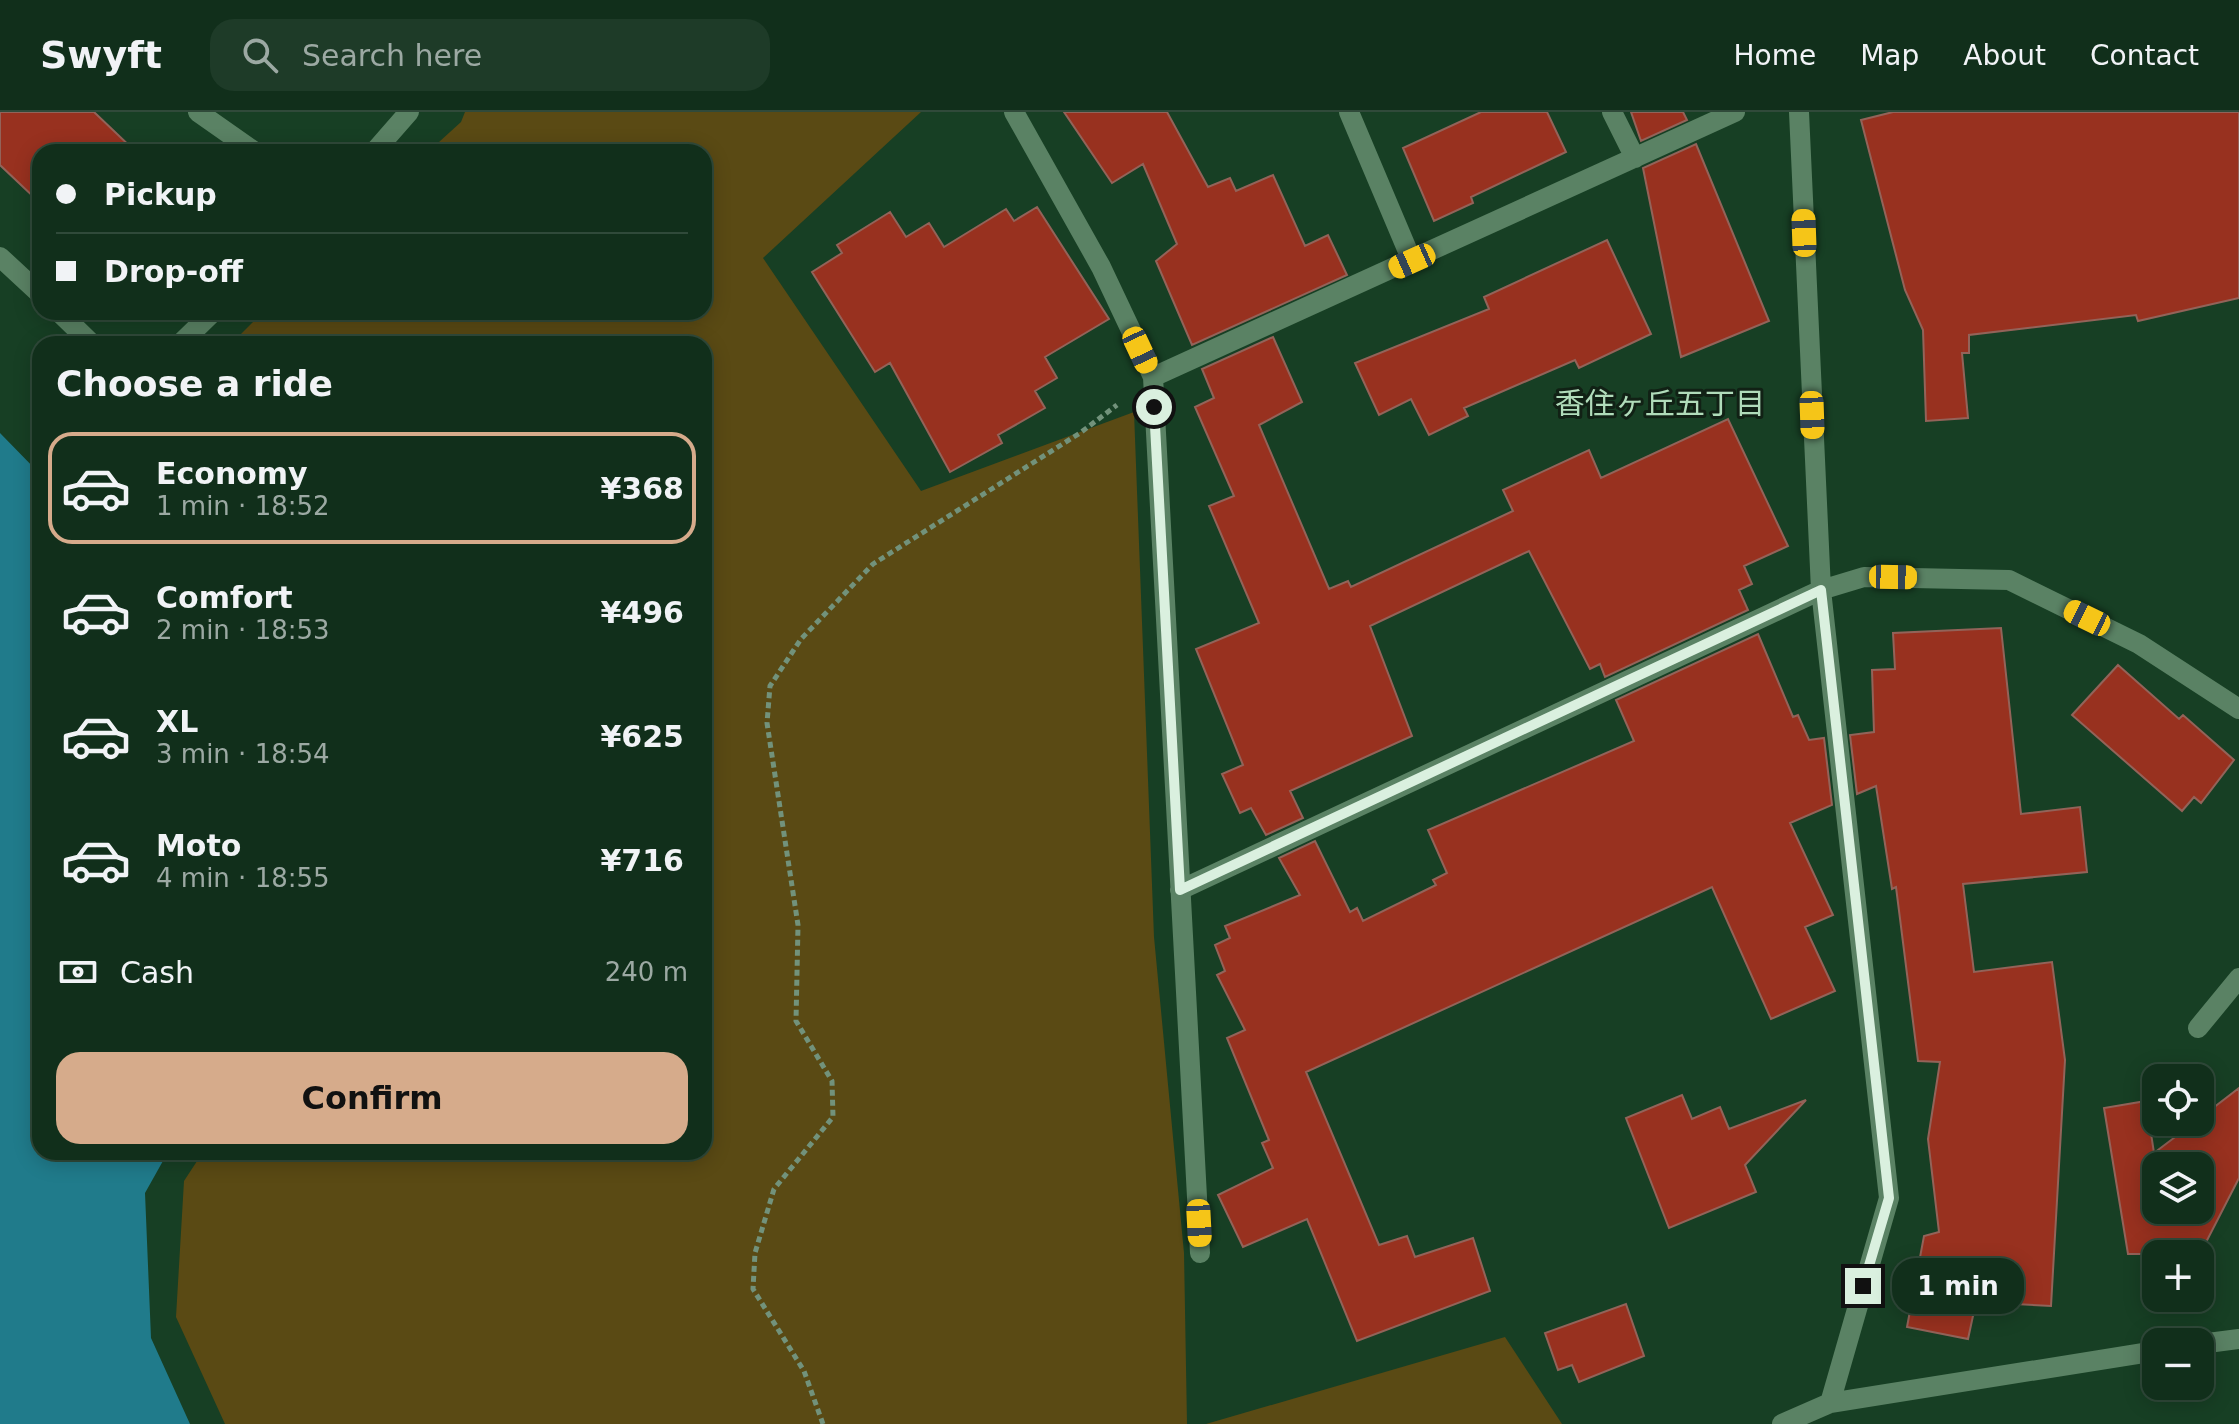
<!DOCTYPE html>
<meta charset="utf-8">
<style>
body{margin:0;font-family:"DejaVu Sans","Noto Sans JP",sans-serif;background:#1e3b28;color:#f1f3f6;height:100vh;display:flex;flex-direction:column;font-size:30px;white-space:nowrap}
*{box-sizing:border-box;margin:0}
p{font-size:26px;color:#9ca9a3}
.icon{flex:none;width:44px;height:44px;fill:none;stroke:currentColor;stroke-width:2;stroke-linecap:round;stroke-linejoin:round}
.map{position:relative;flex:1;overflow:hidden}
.drawer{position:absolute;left:32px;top:224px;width:680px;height:824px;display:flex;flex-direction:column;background:#112f1b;border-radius:24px;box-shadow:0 4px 20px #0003,0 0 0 2px #304a3a}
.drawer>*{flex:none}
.hud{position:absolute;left:32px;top:32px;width:680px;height:176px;border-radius:24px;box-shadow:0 4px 20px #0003,0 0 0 2px #304a3a;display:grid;align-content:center;height:176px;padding:0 24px;background:#112f1b}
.fabs{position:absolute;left:2142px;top:952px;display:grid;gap:16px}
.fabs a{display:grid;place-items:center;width:72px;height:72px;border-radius:16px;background:#112f1b;box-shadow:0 4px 20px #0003,0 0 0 2px #304a3a;font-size:40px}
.end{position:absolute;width:36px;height:36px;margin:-18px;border:10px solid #daf0df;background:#111;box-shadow:0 0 0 4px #111}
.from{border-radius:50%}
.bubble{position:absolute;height:56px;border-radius:24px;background:#112f1b;box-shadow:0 4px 20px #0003,0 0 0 2px #304a3a;font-size:26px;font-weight:800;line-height:56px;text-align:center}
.car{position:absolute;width:24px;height:48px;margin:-24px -12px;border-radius:10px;box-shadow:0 0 6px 2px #0007;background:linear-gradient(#f5c518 24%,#345 0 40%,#f5c518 0 76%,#345 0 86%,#f5c518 0)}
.hud b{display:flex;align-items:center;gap:28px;height:76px;font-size:30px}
.hud b+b{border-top:2px solid #304a3a}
.hud i{width:20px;height:20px;background:#f1f3f6}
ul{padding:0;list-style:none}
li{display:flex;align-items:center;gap:24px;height:112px;margin:0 16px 12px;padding:0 8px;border:4px solid transparent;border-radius:24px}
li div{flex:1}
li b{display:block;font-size:30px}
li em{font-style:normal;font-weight:800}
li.current{border-color:#d6ab8b}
li>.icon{width:72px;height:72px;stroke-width:1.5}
h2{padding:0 24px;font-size:36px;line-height:96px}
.pay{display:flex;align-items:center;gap:20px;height:88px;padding:0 24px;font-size:30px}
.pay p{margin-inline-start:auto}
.primary-button{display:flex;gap:16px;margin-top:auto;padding:16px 24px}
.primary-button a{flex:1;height:92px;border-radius:24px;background:#d6ab8b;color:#111;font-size:32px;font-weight:800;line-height:92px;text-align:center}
header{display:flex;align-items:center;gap:48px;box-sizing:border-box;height:112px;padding:0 40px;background:#112f1b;border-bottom:2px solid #304a3a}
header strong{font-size:38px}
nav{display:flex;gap:44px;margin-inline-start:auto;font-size:28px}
.search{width:560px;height:72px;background:#1e3b28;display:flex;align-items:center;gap:20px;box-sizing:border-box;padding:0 28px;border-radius:24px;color:#9ca9a3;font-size:30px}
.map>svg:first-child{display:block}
.green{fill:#5a4a14}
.water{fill:#207b8b}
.building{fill:#98311f;stroke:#936359;stroke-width:2;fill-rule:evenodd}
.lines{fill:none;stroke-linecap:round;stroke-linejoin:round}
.path{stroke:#72927b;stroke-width:5;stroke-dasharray:6 4;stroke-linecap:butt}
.minor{stroke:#5a8264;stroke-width:20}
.route{stroke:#daf0df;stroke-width:10}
.labels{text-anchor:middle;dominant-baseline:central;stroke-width:6;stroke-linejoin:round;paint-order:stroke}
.neighbourhood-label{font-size:30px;fill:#b0dcba;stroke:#112115}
</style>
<header>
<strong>Swyft</strong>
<div class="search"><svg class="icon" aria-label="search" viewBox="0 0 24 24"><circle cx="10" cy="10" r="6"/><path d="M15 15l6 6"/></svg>Search here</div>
<nav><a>Home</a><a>Map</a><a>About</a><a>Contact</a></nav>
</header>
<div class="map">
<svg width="2239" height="1312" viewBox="0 0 2239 1312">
<rect width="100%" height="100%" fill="#173f24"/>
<path class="green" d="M 465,0 L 921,0 L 763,146 L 921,379 L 1134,300 L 1154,825 L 1184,1141 L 1187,1312 L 225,1312 L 176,1205 L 184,1069 L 203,1040 L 704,1040 L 704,232 L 231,232 L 263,200 L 704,200 L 704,40 L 428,40 L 461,10 Z
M 1505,1225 L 1562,1312 L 1206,1312 Z"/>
<path class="water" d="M 0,321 L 40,362 L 40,1040 L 168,1040 L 145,1081 L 151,1226 L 190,1312 L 0,1312 Z"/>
<path class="building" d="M 0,0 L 94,0 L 136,40 L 40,40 L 40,91 L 0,53 Z
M 1064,0 L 1167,0 L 1208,75 L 1230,66 L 1236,79 L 1273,63 L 1305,134 L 1328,123 L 1347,163 L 1192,233 L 1156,149 L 1177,132 L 1143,52 L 1112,71 Z
M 1481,0 L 1547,0 L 1566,40 L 1471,85 L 1473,91 L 1434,109 L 1403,36 Z
M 1631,0 L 1683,0 L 1687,8 L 1641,29 Z
M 1893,0 L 2239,0 L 2239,186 L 2138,209 L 2136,203 L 1969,223 L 1969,241 L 1962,241 L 1968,306 L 1926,309 L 1923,218 L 1905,178 L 1861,8 Z
M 1696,32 L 1769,209 L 1681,245 L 1643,56 Z
M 1037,95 L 1109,207 L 1045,245 L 1057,266 L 1035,279 L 1045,296 L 998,323 L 1002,331 L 950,360 L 890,251 L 875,260 L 812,160 L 842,141 L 837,133 L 890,100 L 906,125 L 929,111 L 944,135 L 1006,97 L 1014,109 Z
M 1607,128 L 1651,222 L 1579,256 L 1575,248 L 1464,296 L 1468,304 L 1429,323 L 1411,287 L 1379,303 L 1355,251 L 1489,197 L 1484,185 Z
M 1273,225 L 1302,290 L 1259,313 L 1329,477 L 1348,469 L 1351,475 L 1513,399 L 1503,378 L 1589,338 L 1601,366 L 1728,307 L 1788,434 L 1744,454 L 1752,472 L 1739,478 L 1748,498 L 1605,565 L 1600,552 L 1590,557 L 1529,439 L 1370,514 L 1412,624 L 1290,679 L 1303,706 L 1266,723 L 1251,696 L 1240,701 L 1222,662 L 1243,653 L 1196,537 L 1259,511 L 1209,394 L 1234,384 L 1195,295 L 1214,286 L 1202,257 Z
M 2001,516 L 2021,702 L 2080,695 L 2087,760 L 1963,772 L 1974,860 L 2052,850 L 2065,948 L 2051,1194 L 1976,1190 L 1968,1227 L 1907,1215 L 1924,1124 L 1939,1120 L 1928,1027 L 1940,950 L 1918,949 L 1896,775 L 1892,777 L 1876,674 L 1857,682 L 1850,623 L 1874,620 L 1872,558 L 1895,557 L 1893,521 Z
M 1758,522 L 1793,605 L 1798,603 L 1809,628 L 1824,626 L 1832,693 L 1790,711 L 1833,803 L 1805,815 L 1835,879 L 1771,907 L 1712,775 L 1306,960 L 1379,1133 L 1407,1124 L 1415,1145 L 1473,1126 L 1490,1179 L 1357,1229 L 1307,1107 L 1243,1135 L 1218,1083 L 1273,1056 L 1262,1031 L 1269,1028 L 1227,926 L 1245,918 L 1217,863 L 1225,859 L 1215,833 L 1230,826 L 1225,814 L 1300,783 L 1279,746 L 1315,729 L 1350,800 L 1357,796 L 1363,809 L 1436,773 L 1433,768 L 1447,761 L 1428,718 L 1634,629 L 1616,588 Z
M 2118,553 L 2179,607 L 2183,603 L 2234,648 L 2201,691 L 2194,685 L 2182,699 L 2072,603 Z
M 2239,976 L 2239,1066 L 2200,1142 L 2128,1142 L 2104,996 L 2146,989 L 2154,1041 L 2195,1010 L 2200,1010 L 2200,1006 ZM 2156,1054 L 2200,1054 L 2200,1098 L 2156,1098 Z
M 1682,983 L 1692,1007 L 1720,995 L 1729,1017 L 1806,988 L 1745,1053 L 1756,1080 L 1669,1116 L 1626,1006 Z
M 1626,1192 L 1644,1244 L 1579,1270 L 1572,1253 L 1558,1258 L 1545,1221 Z"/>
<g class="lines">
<path class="path" d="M 823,1312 L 804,1259 L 753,1177 L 755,1141 L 774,1077 L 833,1005 L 832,969 L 796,909 L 798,813 L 767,611 L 770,574 L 801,527 L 873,452 L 1080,321 L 1117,293"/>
<path class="minor" d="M 198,0 L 255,40
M 1014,0 L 1101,155 L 1153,265 L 1200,1141
M 1349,0 L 1412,149
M 1612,0 L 1635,46
M 1799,0 L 1821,478 L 1889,1086 L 1830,1291
M 374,40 L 409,0
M 0,145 L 40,182
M 59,200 L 92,232
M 180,232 L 213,200
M 1153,265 L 1735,0
M 1180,778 L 1821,478 L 1864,465 L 2009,468 L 2139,532 L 2239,597
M 2198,916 L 2239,866
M 2200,1232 L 2239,1227
M 1782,1312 L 1830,1291 L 2156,1239"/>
</g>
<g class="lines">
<path class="route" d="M 1154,295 L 1180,778 L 1821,478 L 1889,1086 L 1863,1174"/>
</g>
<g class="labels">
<g class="neighbourhood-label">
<text x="1660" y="291">香住ヶ丘五丁目</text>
</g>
</g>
</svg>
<div class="fabs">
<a><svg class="icon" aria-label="locate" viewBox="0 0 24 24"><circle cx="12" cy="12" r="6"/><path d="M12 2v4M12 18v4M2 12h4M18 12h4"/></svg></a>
<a><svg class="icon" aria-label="layers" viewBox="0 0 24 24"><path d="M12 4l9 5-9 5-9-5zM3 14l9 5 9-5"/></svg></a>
<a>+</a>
<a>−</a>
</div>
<i class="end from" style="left:1154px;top:295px"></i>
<i class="end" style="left:1863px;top:1174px"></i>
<div class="bubble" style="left:1892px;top:1146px;width:132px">1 min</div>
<i class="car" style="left:1804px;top:121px;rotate:358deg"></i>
<i class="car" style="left:1412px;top:149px;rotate:246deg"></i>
<i class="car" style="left:1140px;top:238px;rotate:155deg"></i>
<i class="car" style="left:1812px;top:303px;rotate:178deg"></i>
<i class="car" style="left:1893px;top:465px;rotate:91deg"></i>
<i class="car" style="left:2087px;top:506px;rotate:296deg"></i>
<i class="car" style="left:1199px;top:1111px;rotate:177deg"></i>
<div class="hud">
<b><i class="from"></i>Pickup</b>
<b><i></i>Drop-off</b>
</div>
<section class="drawer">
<h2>Choose a ride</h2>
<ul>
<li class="current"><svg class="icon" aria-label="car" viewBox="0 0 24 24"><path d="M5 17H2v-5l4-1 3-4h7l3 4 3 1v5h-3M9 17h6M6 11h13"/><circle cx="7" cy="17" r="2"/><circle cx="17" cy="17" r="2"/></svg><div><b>Economy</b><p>1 min · 18:52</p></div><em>¥368</em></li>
<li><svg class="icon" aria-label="car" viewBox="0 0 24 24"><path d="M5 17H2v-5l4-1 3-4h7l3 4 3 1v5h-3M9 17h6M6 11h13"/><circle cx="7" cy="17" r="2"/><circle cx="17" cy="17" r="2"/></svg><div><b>Comfort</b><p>2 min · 18:53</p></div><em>¥496</em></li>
<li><svg class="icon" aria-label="car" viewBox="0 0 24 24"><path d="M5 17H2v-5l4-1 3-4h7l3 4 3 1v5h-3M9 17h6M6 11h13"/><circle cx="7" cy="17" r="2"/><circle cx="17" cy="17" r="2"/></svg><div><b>XL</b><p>3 min · 18:54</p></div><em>¥625</em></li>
<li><svg class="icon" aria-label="car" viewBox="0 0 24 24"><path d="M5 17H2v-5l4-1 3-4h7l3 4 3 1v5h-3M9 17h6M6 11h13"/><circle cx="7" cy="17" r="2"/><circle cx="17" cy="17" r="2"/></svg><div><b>Moto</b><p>4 min · 18:55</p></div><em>¥716</em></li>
</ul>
<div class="pay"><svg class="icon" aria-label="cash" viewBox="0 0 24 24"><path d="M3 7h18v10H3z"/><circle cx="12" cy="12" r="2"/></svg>Cash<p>240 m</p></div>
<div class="primary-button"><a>Confirm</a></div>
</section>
</div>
